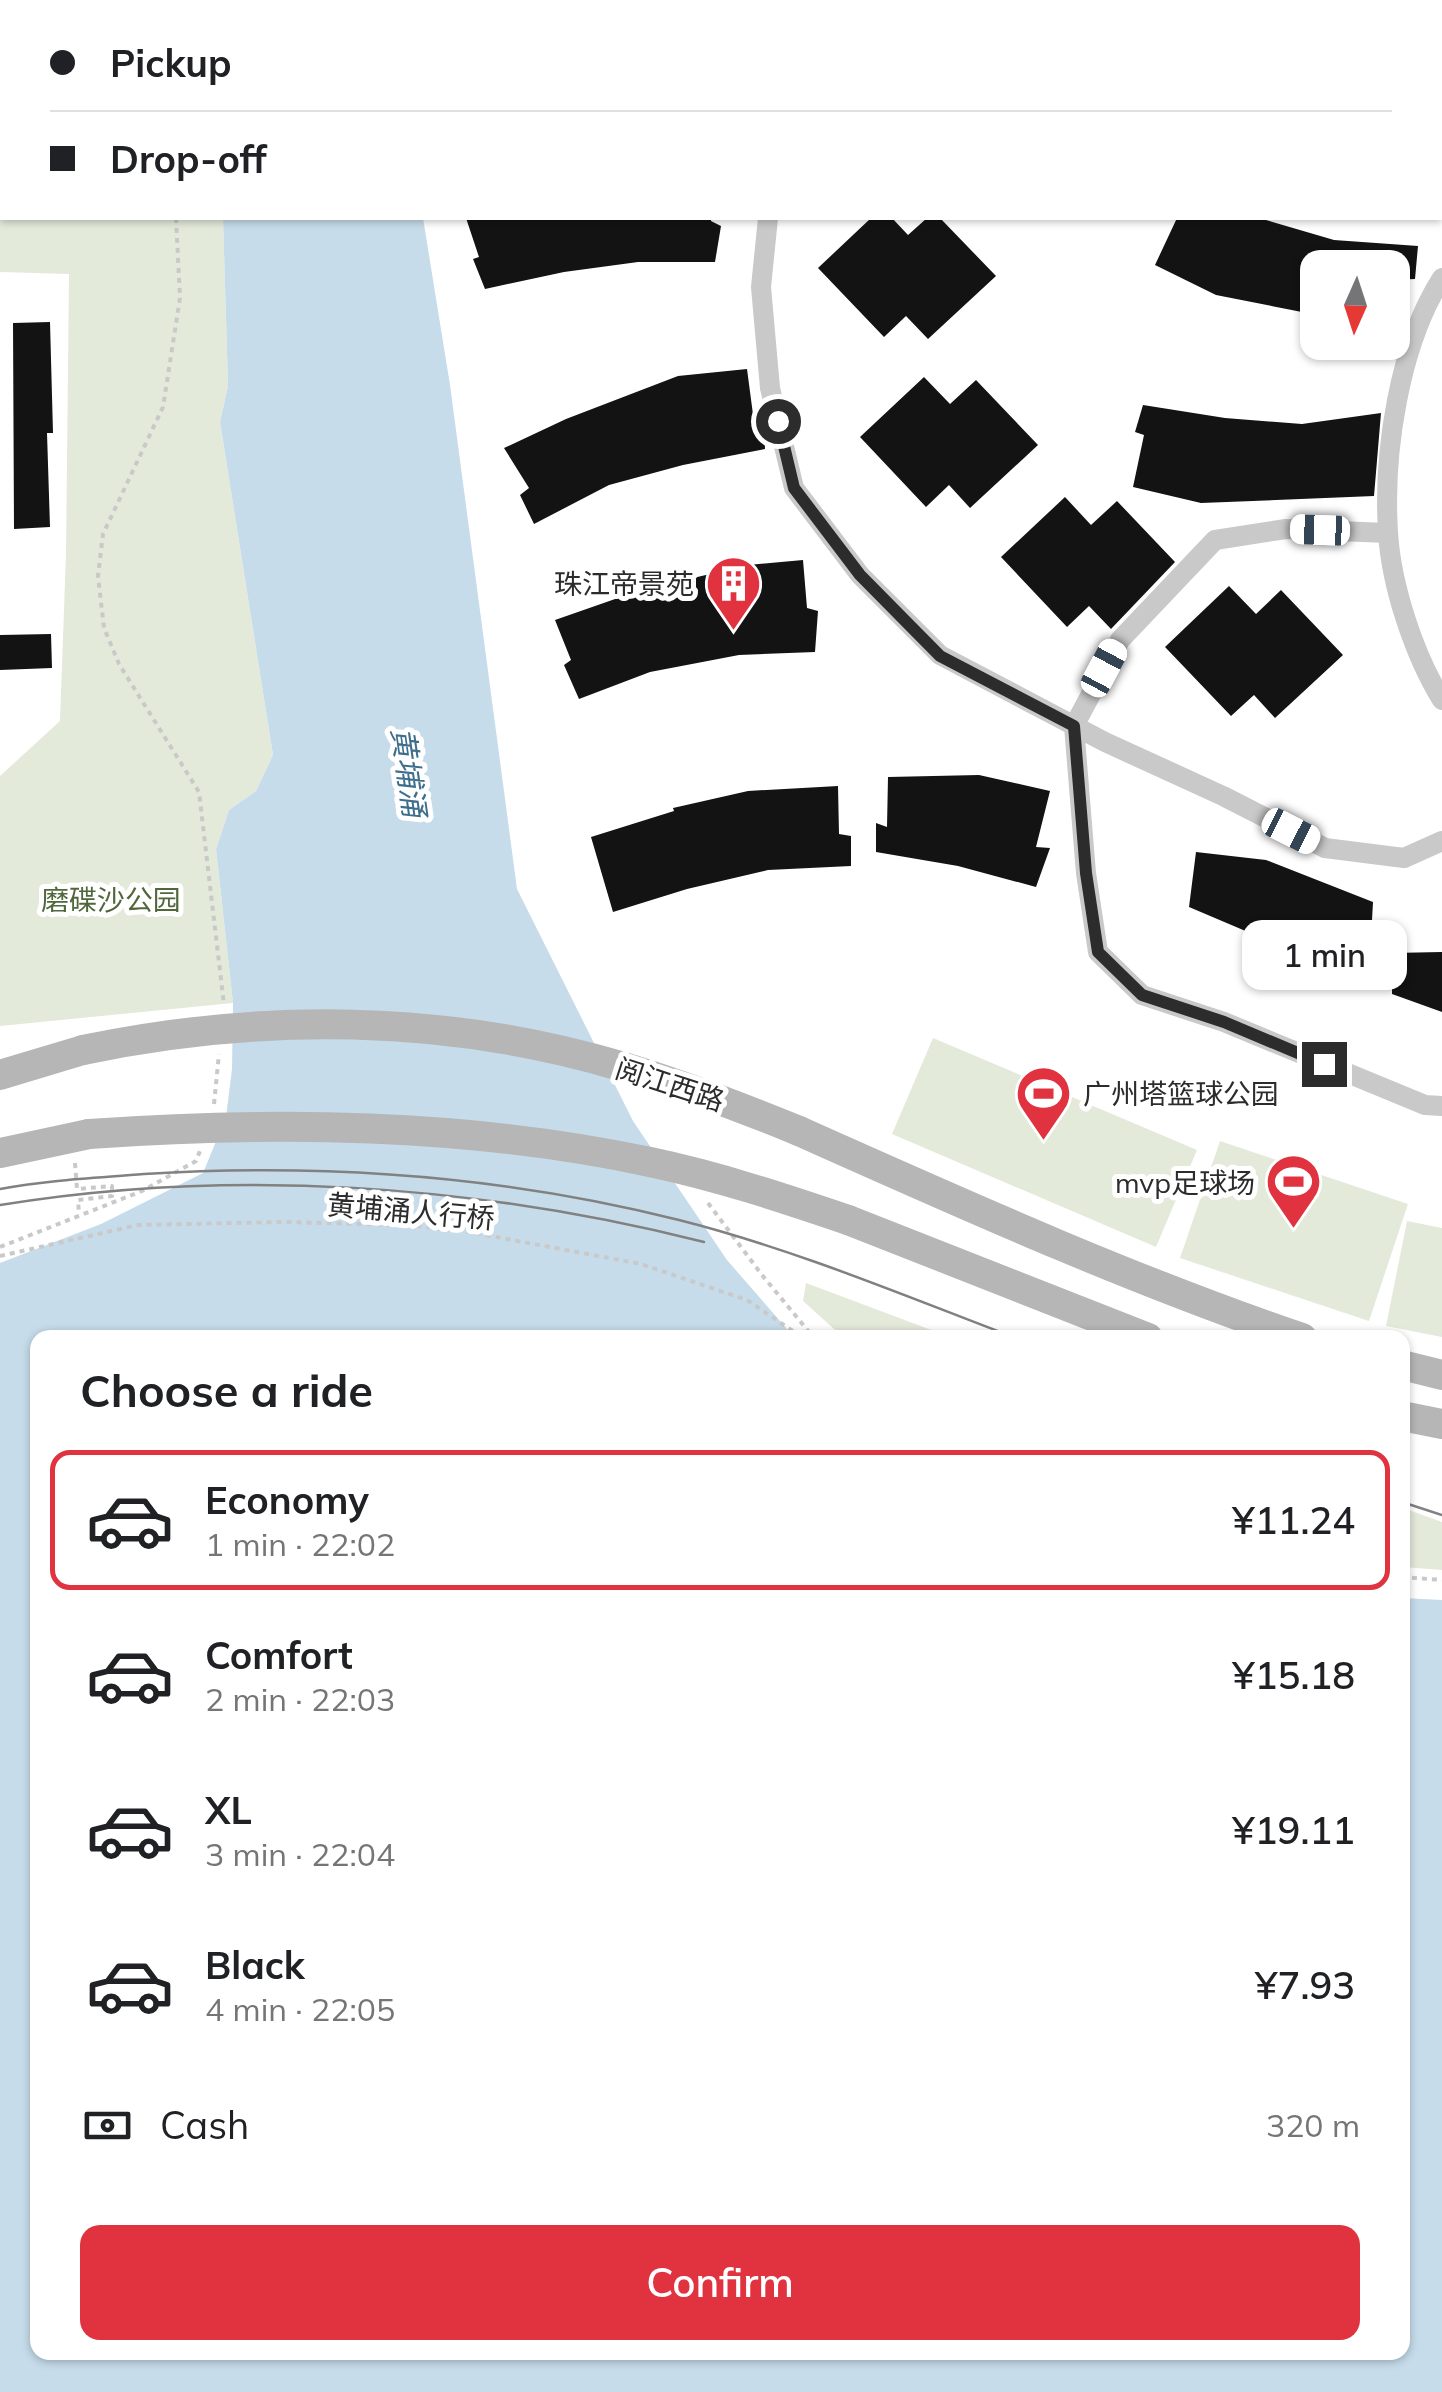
<!DOCTYPE html>
<meta charset="utf-8">
<style>
body{margin:0;font-family:Mulish,"Noto Sans SC",sans-serif;background:#f2f2f2;color:#202124;height:100vh;display:flex;flex-direction:column;font-size:38px;white-space:nowrap}
*{box-sizing:border-box;margin:0}
p{font-size:32px;color:#757577}
.icon{flex:none;width:55px;height:55px;fill:none;stroke:currentColor;stroke-width:2;stroke-linecap:round;stroke-linejoin:round}
.map{position:relative;flex:1;overflow:hidden}
.side{position:absolute;left:30px;top:1330px;width:1380px;height:1030px;display:flex;flex-direction:column;background:#fff;border-radius:20px;box-shadow:0 2px 8px #0004}
.side>*{flex:none}
.guide{position:absolute;left:0px;top:0px;width:1442px;height:220px;box-shadow:0 2px 8px #0004;display:grid;align-content:center;height:220px;padding:0 50px;background:#fff}
.needle{width:65px;rotate:183deg}
.controls{position:absolute;left:1300px;top:250px;display:grid;gap:20px}
.controls a{display:grid;place-items:center;width:110px;height:110px;border-radius:20px;background:#fff;box-shadow:0 2px 8px #0004;font-size:50px}
.end{position:absolute;width:45px;height:45px;margin:-22px;border:12px solid #2c2c2c;background:#fff;box-shadow:0 0 0 5px #fff}
.from{border-radius:50%}
.bubble{position:absolute;height:70px;border-radius:20px;background:#fff;box-shadow:0 2px 8px #0004;font-size:32px;font-weight:600;line-height:70px;text-align:center}
.car{position:absolute;width:30px;height:60px;margin:-30px -15px;border-radius:12px;box-shadow:0 0 8px 2px #0007;background:linear-gradient(#fff 24%,#345 0 40%,#fff 0 76%,#345 0 86%,#fff 0)}
.guide b{display:flex;align-items:center;gap:35px;height:95px;font-size:38px}
.guide b+b{border-top:2px solid #e0e0e0}
.guide i{width:25px;height:25px;background:#202124}
ul{padding:0;list-style:none}
li{display:flex;align-items:center;gap:30px;height:140px;margin:0 20px 15px;padding:0 30px;border:5px solid transparent;border-radius:20px}
li div{flex:1}
li b{display:block;font-size:38px}
li em{font-style:normal;font-weight:600}
li.current{border-color:#e0323f}
li>.icon{width:90px;height:90px;stroke-width:1.5}
h2{padding:0 50px;font-size:45px;line-height:120px}
.pay{display:flex;align-items:center;gap:25px;height:110px;padding:0 50px;font-size:38px}
.pay p{margin-inline-start:auto}
.button{display:flex;gap:20px;margin-top:auto;padding:20px 50px}
.button a{flex:1;height:115px;border-radius:20px;background:#e0323f;color:#fff;font-size:40px;font-weight:600;line-height:115px;text-align:center}
.map>svg:first-child{display:block}
.green{fill:#e3eada}
.water{fill:#c6dcea}
.lines{fill:none;stroke-linecap:round;stroke-linejoin:round}
.river{stroke:#c6dcea;stroke-width:35}
.building{fill:#131313}
.path{stroke:#c9c9c9;stroke-width:4;stroke-dasharray:5 5;stroke-linecap:butt}
.street{stroke:#c9c9c9;stroke-width:20}
.secondary{stroke:#b6b6b6;stroke-width:30}
.tram{stroke:#818181;stroke-width:2.5}
.secondary-bridge{stroke:#b6b6b6;stroke-width:30}
.route{stroke:#2c2c2c;stroke-width:12}
.labels{text-anchor:middle;dominant-baseline:central;stroke-width:10;stroke-linejoin:round;paint-order:stroke}
.poi-label{font-size:28px;fill:#2c2c2c;stroke:#fff;text-anchor:end}
.park-label{font-size:28px;fill:#50673b;stroke:#fff}
.street-label{font-size:28px;fill:#2c2c2c;stroke:#fff}
.water-label{font-size:30px;font-style:italic;fill:#3d6e8c;stroke:#fff}
</style>
<div class="map">
<svg width="1442" height="2392" viewBox="0 0 1442 2392">
<rect width="100%" height="100%" fill="#fff"/>
<path class="green" d="M 0,0 L 183,2 L 2,2 L 2,218 L 223,218 L 228,386 L 220,422 L 273,755 L 256,791 L 229,810 L 216,849 L 233,1003 L 0,1026 L 0,776 L 60,721 L 66,554 L 69,274 L 0,272 Z
M 933,1038 L 1197,1150 L 1156,1247 L 892,1134 Z
M 1220,1141 L 1408,1204 L 1369,1321 L 1180,1258 Z
M 1407,1221 L 1442,1228 L 1442,1337 L 1386,1326 Z
M 806,1283 L 950,1337 L 843,1337 L 803,1301 Z
M 1403,1508 L 1442,1522 L 1442,1570 L 1403,1567 Z"/>
<path class="water" d="M 182,0 L 377,0 L 378,2 L 183,2 Z
M 223,218 L 423,218 L 450,385 L 517,889 L 633,1121 L 727,1260 L 794,1337 L 38,1338 L 38,2352 L 1402,2352 L 1403,1598 L 1442,1600 L 1442,2392 L 0,2392 L 0,1263 L 101,1224 L 203,1173 L 226,1117 L 232,1069 L 233,1003 L 216,849 L 229,810 L 256,791 L 273,755 L 220,422 L 228,386 Z"/>
<g class="lines">
<path class="river" d="M 0,131 L 2,131"/>
</g>
<path class="building" d="M 466,218 L 711,218 L 711,221 L 721,226 L 715,262 L 638,262 L 564,272 L 485,289 L 473,259 L 479,257 Z
M 871,218 L 892,218 L 908,235 L 927,218 L 940,218 L 996,276 L 928,339 L 906,316 L 884,337 L 818,268 Z
M 1177,218 L 1259,218 L 1334,240 L 1418,246 L 1415,279 L 1392,280 L 1392,268 L 1318,268 L 1318,290 L 1312,314 L 1216,295 L 1155,265 Z
M 50,322 L 53,433 L 47,433 L 50,527 L 14,529 L 13,323 Z
M 747,369 L 754,422 L 764,421 L 765,449 L 683,465 L 609,485 L 534,524 L 520,495 L 529,488 L 504,448 L 566,419 L 678,376 Z
M 924,377 L 950,404 L 976,380 L 1038,445 L 970,508 L 949,485 L 926,507 L 860,437 Z
M 1143,405 L 1225,418 L 1302,424 L 1381,413 L 1374,496 L 1201,503 L 1133,487 L 1144,435 L 1135,432 Z
M 1065,497 L 1091,525 L 1117,501 L 1175,562 L 1111,629 L 1089,606 L 1067,627 L 1001,557 Z
M 803,560 L 807,608 L 818,611 L 815,652 L 739,655 L 650,672 L 579,699 L 564,665 L 571,660 L 555,620 L 638,591 L 727,570 L 727,567 Z
M 1229,586 L 1256,614 L 1281,590 L 1343,655 L 1275,718 L 1254,695 L 1231,716 L 1165,647 Z
M 51,634 L 52,668 L 0,670 L 0,635 Z
M 979,775 L 1050,791 L 1036,847 L 1050,848 L 1036,887 L 958,866 L 876,852 L 876,823 L 887,827 L 888,777 Z
M 838,786 L 839,834 L 851,836 L 851,866 L 768,870 L 687,889 L 613,912 L 591,837 L 674,811 L 673,808 L 748,791 Z
M 1196,852 L 1266,860 L 1373,902 L 1370,956 L 1297,953 L 1189,907 Z
M 1442,952 L 1442,1012 L 1392,994 L 1392,953 Z"/>
<g class="lines">
<path class="path" d="M 133,0 L 134,2
M 176,218 L 180,298 L 163,407 L 103,534 L 98,576 L 104,628 L 119,664 L 199,792 L 224,1005
M 214,1104 L 219,1054
M 75,1163 L 77,1189 L 112,1186 L 112,1196 L 78,1200 L 79,1214
M 708,1203 L 762,1275 L 814,1338
M 0,1247 L 142,1191 L 196,1161 L 200,1151
M 0,1256 L 138,1225 L 282,1222 L 406,1225 L 464,1231 L 641,1264 L 747,1300 L 803,1338
M 1402,1577 L 1442,1580"/>
<path class="street" d="M 841,2 L 842,0
M 768,218 L 761,287 L 770,388 L 794,488 L 860,575 L 940,655 L 1105,742 L 1223,796 L 1325,848 L 1404,858 L 1442,841
M 1442,278 C 1399,345 1383,453 1388,532 C 1391,585 1414,655 1442,700
M 1388,533 L 1286,529 L 1215,540 L 1120,640 L 1074,726 L 1086,873 L 1098,952 L 1142,995 L 1224,1022 L 1425,1105 L 1442,1106"/>
<path class="secondary" d="M 0,1075 L 83,1050
M 799,1131 C 965,1205 1131,1280 1302,1338
M 0,1153 L 89,1134
M 848,1220 L 1148,1338
M 1402,1365 L 1442,1375
M 1402,1416 L 1442,1424"/>
<path class="tram" d="M 0,1189 C 47,1180 96,1178 144,1174 C 323,1163 505,1176 679,1220 C 794,1249 905,1296 1016,1338
M 0,1205 C 233,1167 477,1185 704,1242
M 1402,1502 L 1442,1515"/>
<path class="secondary-bridge" d="M 83,1050 C 261,1013 445,1014 620,1066 C 681,1084 740,1107 799,1131
M 89,1134 C 276,1121 466,1123 650,1162 C 717,1176 783,1198 848,1220"/>
</g>
<g class="lines">
<path class="route" d="M 778,421 L 794,488 L 860,575 L 940,656 L 1074,726 L 1086,873 L 1098,952 L 1142,995 L 1224,1022 L 1324,1064"/>
</g>
<defs>
<symbol id="building-pin" viewBox="-11 -11 22 30"><path d="M0 17L-7.5 6A9.5 9.5 0 1 1 7.5 6Z" fill="#e0323f" stroke="#fff"/><path d="M-4-6H4V6H1V3H-1V6H-4ZM-2.5-4.3h1.7v1.8h-1.7ZM.8-4.3h1.7v1.8H.8ZM-2.5-1h1.7V.8h-1.7ZM.8-1h1.7V.8H.8Z" fill="#fff"/></symbol>
<symbol id="stadium-pin" viewBox="-11 -11 22 30"><path d="M0 17L-7.5 6A9.5 9.5 0 1 1 7.5 6Z" fill="#e0323f" stroke="#fff"/><path d="M0-5a6.5 5 0 1 0 0 10a6.5 5 0 1 0 0-10ZM-3.5-1.8h7v3.6h-7Z" fill="#fff"/></symbol>
</defs>
<g fill-rule="evenodd">
<use href="#building-pin" x="702" y="552" width="63" height="86"/>
<use href="#stadium-pin" x="1012" y="1062" width="63" height="86"/>
<use href="#stadium-pin" x="1262" y="1150" width="63" height="86"/>
</g>
<g class="labels">
<g class="poi-label">
<text x="694" y="583">珠江帝景苑</text>
<text x="1083" y="1093" text-anchor="start">广州塔篮球公园</text>
<text x="1255" y="1182">mvp足球场</text>
</g>
<g class="park-label">
<text x="111" y="899">磨碟沙公园</text>
</g>
<g class="street-label">
<text transform="translate(670 1084) rotate(18)">阅江西路</text>
<text transform="translate(411 1211) rotate(5)">黄埔涌人行桥</text>
</g>
<g class="water-label">
<text transform="translate(409 772) rotate(82)">黄埔涌</text>
</g>
</g>
</svg>
<div class="controls">
<a><svg class="needle" viewBox="-14 -14 28 28"><path d="M0-13l5 13h-10z" fill="#e53935"/><path d="M0 13l5-13h-10z" fill="#757577"/></svg></a>
</div>
<i class="end from" style="left:778px;top:421px"></i>
<i class="end" style="left:1324px;top:1064px"></i>
<div class="bubble" style="left:1242px;top:920px;width:165px">1 min</div>
<i class="car" style="left:1320px;top:530px;rotate:272deg"></i>
<i class="car" style="left:1104px;top:668px;rotate:28deg"></i>
<i class="car" style="left:1291px;top:831px;rotate:117deg"></i>
<div class="guide">
<b><i class="from"></i>Pickup</b>
<b><i></i>Drop-off</b>
</div>
<section class="side">
<h2>Choose a ride</h2>
<ul>
<li class="current"><svg class="icon" aria-label="car" viewBox="0 0 24 24"><path d="M5 17H2v-5l4-1 3-4h7l3 4 3 1v5h-3M9 17h6M6 11h13"/><circle cx="7" cy="17" r="2"/><circle cx="17" cy="17" r="2"/></svg><div><b>Economy</b><p>1 min · 22:02</p></div><em>¥11.24</em></li>
<li><svg class="icon" aria-label="car" viewBox="0 0 24 24"><path d="M5 17H2v-5l4-1 3-4h7l3 4 3 1v5h-3M9 17h6M6 11h13"/><circle cx="7" cy="17" r="2"/><circle cx="17" cy="17" r="2"/></svg><div><b>Comfort</b><p>2 min · 22:03</p></div><em>¥15.18</em></li>
<li><svg class="icon" aria-label="car" viewBox="0 0 24 24"><path d="M5 17H2v-5l4-1 3-4h7l3 4 3 1v5h-3M9 17h6M6 11h13"/><circle cx="7" cy="17" r="2"/><circle cx="17" cy="17" r="2"/></svg><div><b>XL</b><p>3 min · 22:04</p></div><em>¥19.11</em></li>
<li><svg class="icon" aria-label="car" viewBox="0 0 24 24"><path d="M5 17H2v-5l4-1 3-4h7l3 4 3 1v5h-3M9 17h6M6 11h13"/><circle cx="7" cy="17" r="2"/><circle cx="17" cy="17" r="2"/></svg><div><b>Black</b><p>4 min · 22:05</p></div><em>¥7.93</em></li>
</ul>
<div class="pay"><svg class="icon" aria-label="cash" viewBox="0 0 24 24"><path d="M3 7h18v10H3z"/><circle cx="12" cy="12" r="2"/></svg>Cash<p>320 m</p></div>
<div class="button"><a>Confirm</a></div>
</section>
</div>
